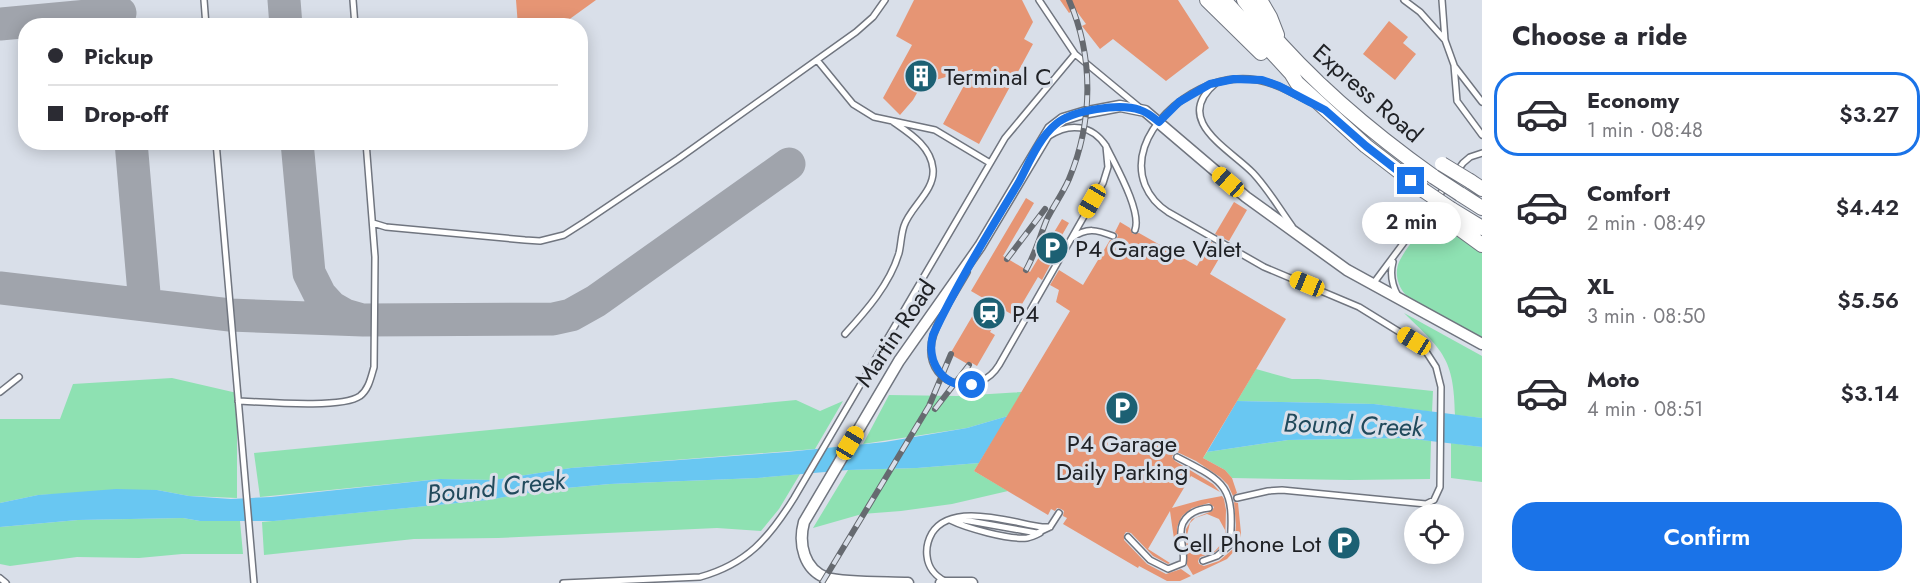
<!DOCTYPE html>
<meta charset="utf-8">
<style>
body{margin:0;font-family:Jost,sans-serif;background:#f2f2f3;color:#2b2b33;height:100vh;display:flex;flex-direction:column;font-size:22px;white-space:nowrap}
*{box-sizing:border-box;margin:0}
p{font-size:20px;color:#7c7c81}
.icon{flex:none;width:33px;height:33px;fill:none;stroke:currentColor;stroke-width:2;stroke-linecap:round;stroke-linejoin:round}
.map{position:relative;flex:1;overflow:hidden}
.drawer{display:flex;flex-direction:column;background:#fff;width:450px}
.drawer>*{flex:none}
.hud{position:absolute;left:18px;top:18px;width:570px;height:132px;border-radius:24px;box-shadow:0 3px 15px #0003;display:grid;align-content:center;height:132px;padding:0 30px;background:#fff}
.buttons{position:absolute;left:1404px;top:504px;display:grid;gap:12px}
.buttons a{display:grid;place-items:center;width:60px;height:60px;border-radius:50%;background:#fff;box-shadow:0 3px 15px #0003;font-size:30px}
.end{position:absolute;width:27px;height:27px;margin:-14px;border:8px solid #1a73e8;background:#fff;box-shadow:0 0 0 3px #fff}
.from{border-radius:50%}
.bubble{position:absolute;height:42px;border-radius:21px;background:#fff;box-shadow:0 3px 15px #0003;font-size:20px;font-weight:600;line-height:42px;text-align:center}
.car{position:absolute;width:18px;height:36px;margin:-18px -9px;border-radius:8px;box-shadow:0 0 4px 2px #0007;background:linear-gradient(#f5c518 24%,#345 0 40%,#f5c518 0 76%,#345 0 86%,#f5c518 0)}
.hud b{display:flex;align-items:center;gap:21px;height:57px;font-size:22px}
.hud b+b{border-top:2px solid #e1e1e2}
.hud i{width:15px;height:15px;background:#2b2b33}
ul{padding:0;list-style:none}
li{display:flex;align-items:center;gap:18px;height:84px;margin:0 12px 9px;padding:0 18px;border:3px solid transparent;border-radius:24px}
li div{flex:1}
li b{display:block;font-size:22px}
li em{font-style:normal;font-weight:600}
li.current{border-color:#1a73e8}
li>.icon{width:54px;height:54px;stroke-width:1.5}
h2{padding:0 30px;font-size:27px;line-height:72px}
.action{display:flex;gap:12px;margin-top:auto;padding:12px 30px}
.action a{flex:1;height:69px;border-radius:24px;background:#1a73e8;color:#fff;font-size:24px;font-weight:600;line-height:69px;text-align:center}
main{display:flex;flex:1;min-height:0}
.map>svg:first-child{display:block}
.green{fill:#8ee1b2}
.water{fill:#69c7f2}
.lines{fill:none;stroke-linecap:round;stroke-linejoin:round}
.taxiway{stroke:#a0a4ac;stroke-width:33}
.building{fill:#e69574;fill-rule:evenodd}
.service-casing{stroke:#70757f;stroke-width:8}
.minor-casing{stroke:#70757f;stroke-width:13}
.tertiary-casing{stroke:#70757f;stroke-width:16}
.service{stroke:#fff;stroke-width:5}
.minor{stroke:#fff;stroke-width:10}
.tertiary{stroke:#fff;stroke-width:14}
.rail-casing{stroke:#666a70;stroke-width:6}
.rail{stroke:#d9dfe9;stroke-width:4;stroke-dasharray:11;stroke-linecap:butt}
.tertiary-bridge-casing{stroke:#70757f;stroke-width:16;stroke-linecap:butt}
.tertiary-bridge{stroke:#fff;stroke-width:14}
.route{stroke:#1a73e8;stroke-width:8}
.labels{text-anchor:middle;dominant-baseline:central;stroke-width:6;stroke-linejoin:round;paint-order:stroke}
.poi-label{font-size:24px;fill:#202226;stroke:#d9dfe9;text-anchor:start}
.street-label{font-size:24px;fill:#202226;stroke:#d9dfe9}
.water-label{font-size:26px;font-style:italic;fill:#214a5c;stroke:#d9dfe9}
</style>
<main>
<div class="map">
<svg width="1482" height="583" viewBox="0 0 1482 583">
<rect width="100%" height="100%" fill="#d9dfe9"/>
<path class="green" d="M 1430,219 L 1482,253 L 1482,337 C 1464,329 1416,308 1405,294 C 1397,285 1394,271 1400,260 C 1408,245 1420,232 1430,219 Z
M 1404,313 L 1482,356 L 1482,418 L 1455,415 C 1454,358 1443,351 1404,313 Z
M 1256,369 L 1292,379 L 1318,379 L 1433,391 L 1432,412 L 1374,404 L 1237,401 Z
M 172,378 L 237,393 L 237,498 L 189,496 L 157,490 L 38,495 L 0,503 L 0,419 L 60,419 L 73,384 Z
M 1022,392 L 1008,416 L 967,428 L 863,444 L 889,395 L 957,396 Z
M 796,400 L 820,411 L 843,401 L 815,449 L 571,468 L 493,480 L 440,479 L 260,497 L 254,453 Z
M 1404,438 L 1431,441 L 1430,479 L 1350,480 L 1232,478 L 1225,470 L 1203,458 L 1207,452 L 1288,440 Z
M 1451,443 L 1482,447 L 1482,482 L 1451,478 Z
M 979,463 L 974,471 L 1008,491 L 952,504 L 901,511 L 862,514 L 813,528 L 848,470 L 917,468 Z
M 800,474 L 779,509 L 761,531 L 717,528 L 498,538 L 414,539 L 264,555 L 262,522 L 488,500 L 544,490 L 610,484 L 757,478 Z
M 183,518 L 200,521 L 240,521 L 243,554 L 182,554 L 139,558 L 77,557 L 10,566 L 0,564 L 0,527 L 78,520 Z"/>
<path class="water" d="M 1237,401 L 1374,404 L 1482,418 L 1482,447 L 1404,438 L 1288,440 L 1207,452 Z
M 1008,416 L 979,463 L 917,468 L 848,470 L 757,478 L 610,484 L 544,490 L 488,500 L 274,521 L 200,521 L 183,518 L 78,520 L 0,527 L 0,503 L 38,495 L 116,489 L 157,490 L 189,496 L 231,499 L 271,497 L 440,479 L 493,480 L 571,468 L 787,452 L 885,442 L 967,428 Z"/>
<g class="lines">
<path class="taxiway" d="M 284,0 L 286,26
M 0,24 L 120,13
M 131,142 L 145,305
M 297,142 L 309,273 L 320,295 L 331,307 L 345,315 L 359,319
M 0,288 L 230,315 L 363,320 L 553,319 L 571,315 L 596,301 L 789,164"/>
</g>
<path class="building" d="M 516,0 L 596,0 L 560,26 L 518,26 Z
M 914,0 L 1022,0 L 1033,22 L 1024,39 L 1033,44 L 979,144 L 943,124 L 973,69 L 922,84 L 913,100 L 900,115 L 883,98 L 912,45 L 896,36 Z
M 1060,0 L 1178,0 L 1209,48 L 1166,81 L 1113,39 L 1100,49 L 1082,26 L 1086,24 L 1075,9 L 1069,13 Z
M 1389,21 L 1408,37 L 1403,43 L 1416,54 L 1395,80 L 1363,54 Z
M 1026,198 L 1034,203 L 1003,256 L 1030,272 L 1062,219 L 1069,223 L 1046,263 L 1050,265 L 1042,280 L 1038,277 L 1015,316 L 1004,310 L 990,332 L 995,335 L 977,366 L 972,363 L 971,366 L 950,354 L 983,298 L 971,291 Z
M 1234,202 L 1247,210 L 1229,241 L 1215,234 Z
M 1120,222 L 1130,228 L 1133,234 L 1139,233 L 1197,266 L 1211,242 L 1224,250 L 1210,274 L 1286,319 L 1203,458 L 1225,470 L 1232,478 L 1237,493 L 1233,496 L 1228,485 L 1220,477 L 1196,461 L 1177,452 L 1174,453 L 1172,457 L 1175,461 L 1213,484 L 1220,492 L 1191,476 L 1172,508 L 1201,500 L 1222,496 L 1224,499 L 1226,510 L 1225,543 L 1215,552 L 1200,557 L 1198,561 L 1199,564 L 1204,566 L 1219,561 L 1234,548 L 1236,525 L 1234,502 L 1238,503 L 1241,533 L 1238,547 L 1227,559 L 1193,575 L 1187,565 L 1186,529 L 1192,519 L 1212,511 L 1214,507 L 1209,503 L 1192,508 L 1182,516 L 1177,527 L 1178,549 L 1174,539 L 1170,511 L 1148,549 L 1170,563 L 1168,564 L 1153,556 L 1131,533 L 1126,532 L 1124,535 L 1124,540 L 1147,564 L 1166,574 L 1181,569 L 1191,576 L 1180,581 L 1167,581 L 1139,566 L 1138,568 L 1063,524 L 1067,518 L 1063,516 L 1064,511 L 1061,509 L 1057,508 L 1055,511 L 1051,509 L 1048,515 L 974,471 L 1070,311 L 1056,302 L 1059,290 L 1050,285 L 1059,270 L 1083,285 L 1110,240 L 1114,241 L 1117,238 L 1118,235 L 1115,232 ZM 1207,514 L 1219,519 L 1225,530 L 1225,536 L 1223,542 L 1215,551 L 1203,553 L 1192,547 L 1187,535 L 1190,523 L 1195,518 Z"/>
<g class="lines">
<defs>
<path id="service" d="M 204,0 L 206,26
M 353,0 L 355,26
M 1404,0 L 1420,12 L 1445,40
M 1442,0 L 1445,40 L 1454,65 L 1457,101 L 1482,135
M 1075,54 L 1139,107
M 817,60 L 853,104 L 874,117 L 935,130 L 990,163
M 1455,67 L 1482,102
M 1216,83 C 1171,120 1230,149 1253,173 C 1268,189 1279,208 1292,226
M 1049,136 C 1070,122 1092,125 1106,146 C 1115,165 1142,211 1135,230
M 216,142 L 254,583
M 373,223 L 386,227 L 525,240 L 540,241 L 564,235 L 586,221 L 678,159 L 856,32 L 873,17 L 885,0
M 1072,238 C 1087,227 1097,230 1113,236
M 1393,262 C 1390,273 1392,285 1398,296
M 967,272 C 957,290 931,328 931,348 C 929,387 979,398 999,365 L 1103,183 L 1108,167 L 1106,146
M 1373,284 L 1463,163 L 1470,157 L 1482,153
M 845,334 C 866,311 890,284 899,253 C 901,245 901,235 904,226 C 910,207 935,191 933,169 C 931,146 909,133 892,121
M 0,392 L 19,377
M 238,401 C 263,402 342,409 360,396 C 369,389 371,377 374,367 L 375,257 L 366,142
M 1177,457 C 1226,482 1235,486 1230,545 L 1217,556 L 1203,561
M 1237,498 L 1268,491 L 1282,490 L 1426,504 L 1434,500 L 1440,487 L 1441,387 L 1436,367 L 1425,350 L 1414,341 L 1359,307 L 1264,267 L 1168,212 C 1157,205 1150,197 1145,185 C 1125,134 1191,80 1237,79 C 1265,77 1286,89 1310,102
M 958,519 L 1037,533 L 1050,527 L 1059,513
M 950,520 C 966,528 1009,540 1027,538 C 1032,537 1036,535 1040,533
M 1128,537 L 1150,560 L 1168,569 L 1183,563 C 1185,552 1181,545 1181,534 C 1180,517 1195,509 1209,508
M 0,578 L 6,583
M 945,581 C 935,576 928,567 927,556 C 926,548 928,540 932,533 C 952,501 1013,523 1042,527 L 1050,527
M 563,583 L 700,577 C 747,564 769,538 794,498 L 1005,138 L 1075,54 L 1039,0"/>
<path id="minor" d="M 908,583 C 888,582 845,583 827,578 C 804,570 798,544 804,522 L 899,361 L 980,246 L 1050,129 L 1063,119 L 1083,113 L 1120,106 L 1145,111 L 1246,197 L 1347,270 L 1482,344
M 941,583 L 972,583"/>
<path id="tertiary" d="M 1207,0 L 1261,53
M 1224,0 L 1291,73 L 1297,83 L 1366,146 L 1423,190
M 1244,0 C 1295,68 1365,128 1434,177
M 1260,0 L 1270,17 L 1277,35
M 1470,181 L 1482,189
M 1460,194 L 1482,208
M 1451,209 L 1460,229 L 1482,245
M 1451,209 L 1482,228"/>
</defs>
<use href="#service" class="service-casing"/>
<use href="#minor" class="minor-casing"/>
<use href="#tertiary" class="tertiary-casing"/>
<use href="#service" class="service"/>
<use href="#minor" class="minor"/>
<use href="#tertiary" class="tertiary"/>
<defs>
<path id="rail" d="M 1007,259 L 1045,209
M 1026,270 C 1035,254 1040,236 1047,219 C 1054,205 1063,193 1069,179 C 1093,122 1094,57 1069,0
M 935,409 L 969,365
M 822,583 L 929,406 L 951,354"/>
</defs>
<use href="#rail" class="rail-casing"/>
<use href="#rail" class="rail"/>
<defs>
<path id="tertiary-bridge" d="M 1442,164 L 1470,181
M 1434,177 L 1460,194
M 1423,190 L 1451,209"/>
</defs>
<use href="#tertiary-bridge" class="tertiary-bridge-casing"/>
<use href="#tertiary-bridge" class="tertiary-bridge"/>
</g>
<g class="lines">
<path class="route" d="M 972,385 C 942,388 926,361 933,335 C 958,282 989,232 1019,182 C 1029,163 1039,138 1056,124 C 1072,110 1120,103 1140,110 C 1147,112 1153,117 1159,122 L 1179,102 L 1210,84 L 1234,79 L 1262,80 L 1279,86 L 1325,110 L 1366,146 L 1411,181"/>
</g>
<defs>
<symbol id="building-disc" viewBox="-11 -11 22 22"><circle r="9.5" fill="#1c6073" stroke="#d9dfe9"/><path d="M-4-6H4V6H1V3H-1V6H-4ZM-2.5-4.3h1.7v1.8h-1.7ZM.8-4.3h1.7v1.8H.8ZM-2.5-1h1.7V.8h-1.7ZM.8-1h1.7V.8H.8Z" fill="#fff"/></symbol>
<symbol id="parking-disc" viewBox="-11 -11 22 22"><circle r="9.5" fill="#1c6073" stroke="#d9dfe9"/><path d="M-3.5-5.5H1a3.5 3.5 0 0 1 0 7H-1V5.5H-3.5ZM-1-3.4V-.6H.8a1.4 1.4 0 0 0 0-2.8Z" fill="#fff"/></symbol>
<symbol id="station-disc" viewBox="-11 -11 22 22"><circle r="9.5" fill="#1c6073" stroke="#d9dfe9"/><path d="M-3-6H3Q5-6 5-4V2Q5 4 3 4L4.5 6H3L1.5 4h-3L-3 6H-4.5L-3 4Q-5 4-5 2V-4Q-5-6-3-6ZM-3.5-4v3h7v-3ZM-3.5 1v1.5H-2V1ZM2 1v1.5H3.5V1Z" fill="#fff"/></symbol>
</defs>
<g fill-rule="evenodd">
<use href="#building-disc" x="902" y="57" width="38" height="38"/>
<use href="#parking-disc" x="1033" y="229" width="38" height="38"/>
<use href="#station-disc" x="970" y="294" width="38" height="38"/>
<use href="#parking-disc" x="1103" y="389" width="38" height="38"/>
<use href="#parking-disc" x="1325" y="524" width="38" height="38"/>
</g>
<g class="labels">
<g class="poi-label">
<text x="944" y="76">Terminal C</text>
<text x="1075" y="248">P4 Garage Valet</text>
<text x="1012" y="313">P4</text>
<text x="1122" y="443" text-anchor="middle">P4 Garage<tspan x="1122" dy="28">Daily Parking</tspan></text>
<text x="1321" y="543" text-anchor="end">Cell Phone Lot</text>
</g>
<g class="street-label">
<text transform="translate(1368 93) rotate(41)">Express Road</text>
<text transform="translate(895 333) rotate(-56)">Martin Road</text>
</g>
<g class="water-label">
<text transform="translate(1353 425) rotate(2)">Bound Creek</text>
<text transform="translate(496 487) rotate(-6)">Bound Creek</text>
</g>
</g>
</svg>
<div class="buttons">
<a><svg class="icon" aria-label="locate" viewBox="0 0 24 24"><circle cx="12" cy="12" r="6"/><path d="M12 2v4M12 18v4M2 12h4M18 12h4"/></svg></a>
</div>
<i class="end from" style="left:972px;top:385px"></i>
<i class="end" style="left:1411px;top:181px"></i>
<div class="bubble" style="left:1362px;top:202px;width:99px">2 min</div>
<i class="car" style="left:1228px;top:182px;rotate:311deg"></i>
<i class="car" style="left:1092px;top:201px;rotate:210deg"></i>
<i class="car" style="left:1307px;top:284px;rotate:292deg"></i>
<i class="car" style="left:1414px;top:341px;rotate:302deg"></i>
<i class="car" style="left:850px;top:443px;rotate:31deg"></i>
<div class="hud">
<b><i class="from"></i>Pickup</b>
<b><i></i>Drop-off</b>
</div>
</div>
<section class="drawer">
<h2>Choose a ride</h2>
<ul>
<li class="current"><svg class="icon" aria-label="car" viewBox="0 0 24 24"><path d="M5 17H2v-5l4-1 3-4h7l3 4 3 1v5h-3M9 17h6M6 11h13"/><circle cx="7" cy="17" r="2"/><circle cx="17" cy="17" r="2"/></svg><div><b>Economy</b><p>1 min · 08:48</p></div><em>$3.27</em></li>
<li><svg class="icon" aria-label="car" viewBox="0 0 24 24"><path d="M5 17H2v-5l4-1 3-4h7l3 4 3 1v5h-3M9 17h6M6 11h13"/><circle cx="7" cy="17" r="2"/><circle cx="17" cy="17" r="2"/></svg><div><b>Comfort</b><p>2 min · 08:49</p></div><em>$4.42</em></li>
<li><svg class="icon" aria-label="car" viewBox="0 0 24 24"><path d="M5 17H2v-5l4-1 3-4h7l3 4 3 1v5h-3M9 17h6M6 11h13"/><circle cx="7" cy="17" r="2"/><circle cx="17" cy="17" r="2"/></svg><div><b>XL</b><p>3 min · 08:50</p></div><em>$5.56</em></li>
<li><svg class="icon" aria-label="car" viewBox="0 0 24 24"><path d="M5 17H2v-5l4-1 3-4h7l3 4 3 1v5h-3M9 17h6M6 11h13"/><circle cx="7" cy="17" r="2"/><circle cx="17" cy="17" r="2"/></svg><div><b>Moto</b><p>4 min · 08:51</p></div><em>$3.14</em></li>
</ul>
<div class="action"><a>Confirm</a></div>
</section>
</main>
